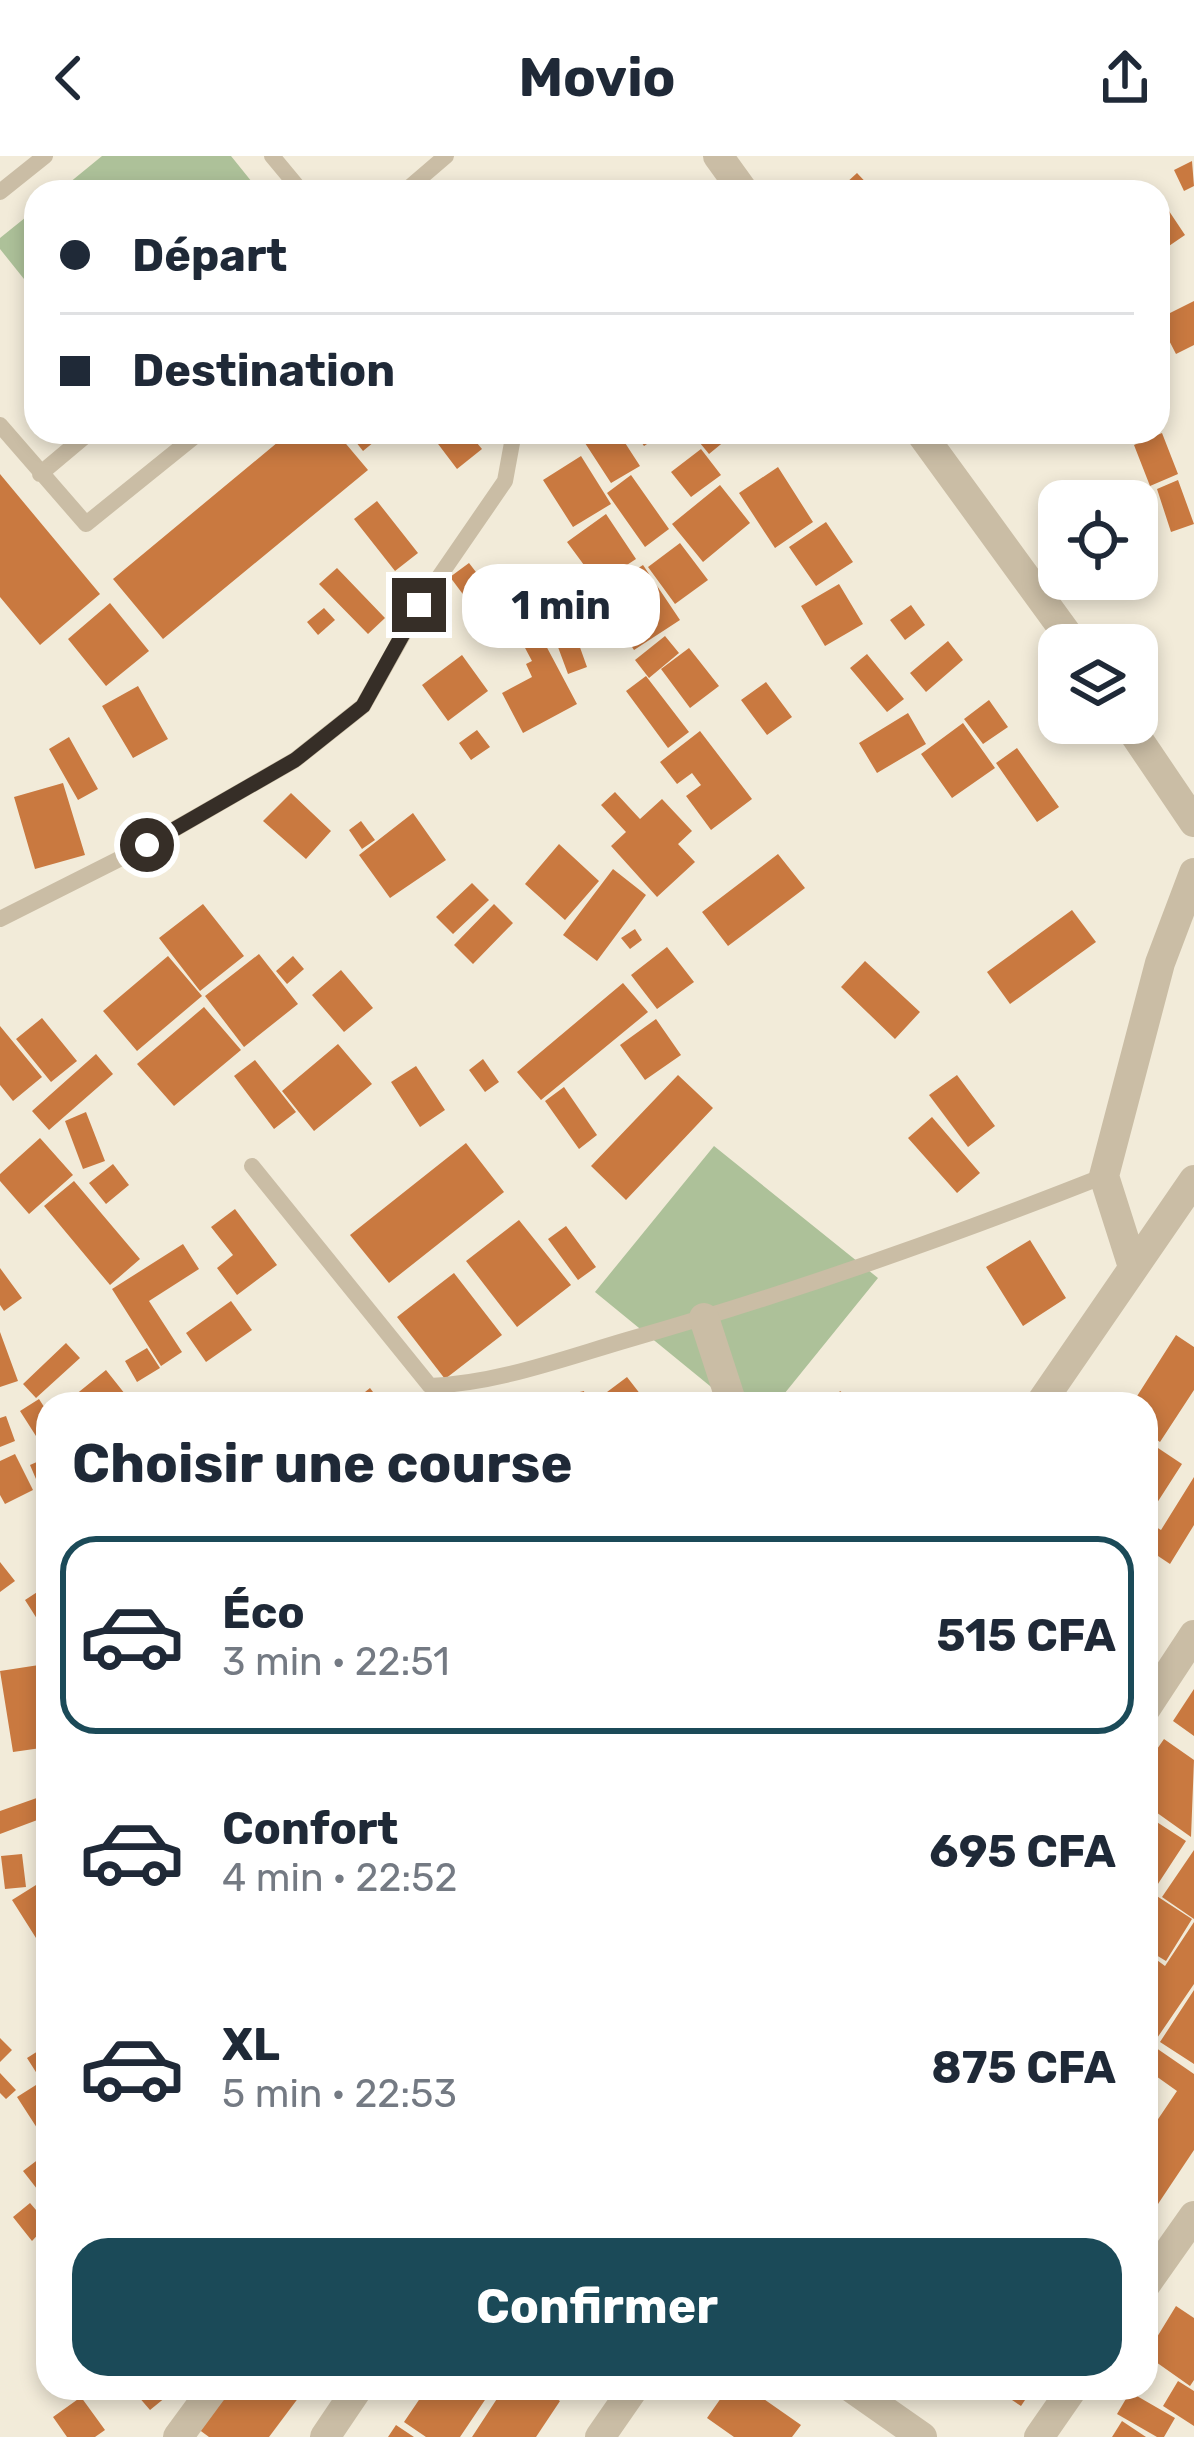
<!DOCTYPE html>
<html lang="fr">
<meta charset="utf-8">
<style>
body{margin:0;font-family:Rubik,sans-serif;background:#f6f6f7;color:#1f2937;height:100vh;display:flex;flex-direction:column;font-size:45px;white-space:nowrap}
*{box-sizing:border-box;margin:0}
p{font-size:39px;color:#747a83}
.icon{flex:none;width:66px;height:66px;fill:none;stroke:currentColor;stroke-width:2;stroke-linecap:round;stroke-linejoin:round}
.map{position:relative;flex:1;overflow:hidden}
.details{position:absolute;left:36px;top:1236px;width:1122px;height:1008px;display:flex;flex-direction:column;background:#fff;border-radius:36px;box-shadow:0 6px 18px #0003}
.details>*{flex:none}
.top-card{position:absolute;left:24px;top:24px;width:1146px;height:264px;border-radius:36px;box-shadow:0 6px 18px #0003;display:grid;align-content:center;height:264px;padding:0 36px;background:#fff}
.fabs{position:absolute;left:1038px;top:324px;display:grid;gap:24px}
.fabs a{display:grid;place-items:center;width:120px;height:120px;border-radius:24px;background:#fff;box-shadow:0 6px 18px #0003;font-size:60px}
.end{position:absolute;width:54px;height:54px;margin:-27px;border:15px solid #362e27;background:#fff;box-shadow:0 0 0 6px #fff}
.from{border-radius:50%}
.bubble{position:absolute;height:84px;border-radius:36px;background:#fff;box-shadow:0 6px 18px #0003;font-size:39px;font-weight:700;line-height:84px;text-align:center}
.top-card b{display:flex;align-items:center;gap:42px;height:114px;font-size:45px}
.top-card b+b{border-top:3px solid #e0e1e3}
.top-card i{width:30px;height:30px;background:#1f2937}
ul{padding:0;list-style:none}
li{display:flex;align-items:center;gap:36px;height:198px;margin:0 24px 18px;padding:0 12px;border:6px solid transparent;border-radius:36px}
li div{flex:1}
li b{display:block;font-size:45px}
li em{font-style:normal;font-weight:700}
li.current{border-color:#1b4a58}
li>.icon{width:108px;height:108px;stroke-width:1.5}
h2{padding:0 36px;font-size:54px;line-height:144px}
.action{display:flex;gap:24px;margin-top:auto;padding:24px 36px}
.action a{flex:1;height:138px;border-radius:36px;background:#1b4a58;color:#fff;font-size:48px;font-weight:700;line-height:138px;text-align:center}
header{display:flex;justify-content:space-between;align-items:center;height:156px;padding:0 36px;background:#fff;font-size:54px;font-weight:700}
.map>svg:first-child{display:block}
.green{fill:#adc199}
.building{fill:#c97940}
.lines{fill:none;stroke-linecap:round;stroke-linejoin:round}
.service{stroke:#cabda5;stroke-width:16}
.minor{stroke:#cabda5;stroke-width:30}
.route{stroke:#362e27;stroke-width:15}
</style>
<header><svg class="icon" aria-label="back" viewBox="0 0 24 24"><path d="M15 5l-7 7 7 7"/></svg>Movio<svg class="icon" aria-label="share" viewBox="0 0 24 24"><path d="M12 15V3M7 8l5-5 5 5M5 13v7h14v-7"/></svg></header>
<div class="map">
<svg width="1194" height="2281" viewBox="0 0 1194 2281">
<rect width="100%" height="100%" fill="#f2ebd9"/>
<path class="green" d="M 102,0 L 231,0 L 260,36 L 58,36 Z
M 36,53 L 36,138 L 0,93 L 0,82 Z
M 714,990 L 878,1122 L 776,1248 L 732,1248 L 595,1136 Z"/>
<path class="building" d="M 1192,5 L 1194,30 L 1184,35 L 1174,14 Z
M 857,17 L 875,36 L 853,36 L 845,28 Z
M 1167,52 L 1185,79 L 1166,92 L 1158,80 L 1158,58 Z
M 1194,145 L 1194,189 L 1176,198 L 1158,163 Z
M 290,276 L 336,276 L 368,314 L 163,483 L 113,423 Z
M 348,276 L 386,276 L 363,295 Z
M 429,276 L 468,276 L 482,293 L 457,313 Z
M 603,276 L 618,276 L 640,310 L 611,327 L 585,287 Z
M 634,276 L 665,276 L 644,290 Z
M 691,276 L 720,276 L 726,284 L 709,298 Z
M 1162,277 L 1178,318 L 1150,330 L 1134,289 Z
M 701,293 L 721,319 L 691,341 L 671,316 Z
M 581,300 L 611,348 L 573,371 L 543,324 Z
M 778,311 L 813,366 L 775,392 L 739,337 Z
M 0,318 L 100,438 L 40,489 L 0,441 Z
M 631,319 L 669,373 L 645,391 L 607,337 Z
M 1178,324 L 1194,368 L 1171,376 L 1157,333 Z
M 720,329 L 750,367 L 703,406 L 672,368 Z
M 377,345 L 418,397 L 395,415 L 354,363 Z
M 606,358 L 636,403 L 598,428 L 567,386 Z
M 826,366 L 853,406 L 816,430 L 789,391 Z
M 680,387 L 708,424 L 675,448 L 648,411 Z
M 469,407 L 496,442 L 477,457 L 450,421 Z
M 643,409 L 680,464 L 634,494 L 598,438 Z
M 337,412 L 385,462 L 368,478 L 319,428 Z
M 839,428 L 863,468 L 825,490 L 801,450 Z
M 110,447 L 149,495 L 106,530 L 68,483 Z
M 911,449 L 925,469 L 905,484 L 890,464 Z
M 324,452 L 335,464 L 318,479 L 307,466 Z
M 527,454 L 577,548 L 523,577 L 502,537 L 532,521 L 526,508 L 532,505 L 516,475 L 508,480 L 501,467 Z
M 572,469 L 587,511 L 568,518 L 552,475 Z
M 665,480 L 679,497 L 649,522 L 635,504 Z
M 948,485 L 963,504 L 926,536 L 910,517 Z
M 689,492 L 719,530 L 690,552 L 661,513 Z
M 867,498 L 904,543 L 887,556 L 850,512 Z
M 462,499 L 488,535 L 448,565 L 422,529 Z
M 646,520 L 689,576 L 668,592 L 626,535 Z
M 766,526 L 792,561 L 767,579 L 741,544 Z
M 138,530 L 168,583 L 133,602 L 102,550 Z
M 989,544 L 1008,571 L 983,588 L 964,563 Z
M 908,557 L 926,588 L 877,617 L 859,587 Z
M 963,567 L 995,612 L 952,642 L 921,598 Z
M 477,574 L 490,591 L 471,604 L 459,587 Z
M 700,575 L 752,643 L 711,674 L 686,640 L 701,629 L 692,617 L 677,628 L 660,606 Z
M 69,581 L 98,633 L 78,644 L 49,593 Z
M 1017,592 L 1059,651 L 1037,666 L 996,607 Z
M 63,627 L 85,699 L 35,713 L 14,641 Z
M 615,636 L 640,663 L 662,643 L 692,675 L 678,688 L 695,706 L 657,741 L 611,690 L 626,676 L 601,649 Z
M 291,637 L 331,675 L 306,703 L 263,665 Z
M 413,657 L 446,704 L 390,742 L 359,699 Z
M 361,665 L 375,684 L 362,693 L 349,674 Z
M 559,688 L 599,725 L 565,764 L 525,728 Z
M 778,698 L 805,732 L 728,790 L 702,756 Z
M 613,713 L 646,739 L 597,805 L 563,779 Z
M 472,727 L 489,744 L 453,778 L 436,761 Z
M 203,748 L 244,800 L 200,835 L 159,782 Z
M 494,748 L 513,767 L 473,808 L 454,789 Z
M 1072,754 L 1096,786 L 1010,848 L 987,816 Z
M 635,773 L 642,784 L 630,793 L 621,782 Z
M 667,791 L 694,826 L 657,853 L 631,819 Z
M 259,798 L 298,848 L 244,891 L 205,840 Z
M 168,800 L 202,840 L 137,895 L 103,855 Z
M 293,800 L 304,813 L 287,828 L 276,815 Z
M 865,805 L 920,856 L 895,883 L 841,831 Z
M 341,814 L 373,852 L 344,876 L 312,839 Z
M 623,827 L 648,856 L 541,944 L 517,916 Z
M 204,851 L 241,894 L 174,950 L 137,908 Z
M 42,862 L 77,905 L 51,926 L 16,883 Z
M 656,863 L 681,899 L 645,924 L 620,889 Z
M 0,870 L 42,921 L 13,945 L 0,929 Z
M 338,888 L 372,928 L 314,975 L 282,935 Z
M 96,898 L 113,918 L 49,974 L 32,955 Z
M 483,903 L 499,926 L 485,936 L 469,914 Z
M 255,904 L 296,956 L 274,973 L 234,920 Z
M 416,910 L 445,954 L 420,971 L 391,926 Z
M 678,919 L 713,952 L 626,1044 L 591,1010 Z
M 957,919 L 995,970 L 968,991 L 929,939 Z
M 564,931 L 597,979 L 579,993 L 545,945 Z
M 86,956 L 105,1005 L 83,1013 L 65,965 Z
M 932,961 L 980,1017 L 957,1037 L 908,982 Z
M 40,982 L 73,1019 L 29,1058 L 0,1025 L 0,1018 Z
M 466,987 L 504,1036 L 389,1127 L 350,1079 Z
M 113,1008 L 129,1029 L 106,1048 L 89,1027 Z
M 74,1025 L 140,1103 L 110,1129 L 44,1050 Z
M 235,1053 L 277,1109 L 237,1139 L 217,1112 L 233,1099 L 211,1071 Z
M 519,1064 L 571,1129 L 517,1171 L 466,1105 Z
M 566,1070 L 596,1111 L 578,1124 L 548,1083 Z
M 1030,1084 L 1066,1142 L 1023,1170 L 986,1111 Z
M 183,1088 L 199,1113 L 149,1145 L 182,1196 L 161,1210 L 112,1133 Z
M 0,1112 L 22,1142 L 4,1155 L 0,1149 Z
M 454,1117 L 502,1179 L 445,1223 L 397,1161 Z
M 231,1145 L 252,1174 L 206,1206 L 186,1177 Z
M 0,1176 L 18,1225 L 0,1231 Z
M 1176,1179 L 1194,1191 L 1194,1234 L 1160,1286 L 1146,1276 L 1146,1248 L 1132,1248 Z
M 66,1187 L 80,1202 L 36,1242 L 23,1228 Z
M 147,1192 L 160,1212 L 137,1226 L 125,1205 Z
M 106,1214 L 125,1238 L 112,1248 L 64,1248 Z
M 627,1221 L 648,1248 L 617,1248 L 607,1236 Z
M 370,1232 L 382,1248 L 350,1248 Z
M 584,1235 L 587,1248 L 537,1248 L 537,1246 Z
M 840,1235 L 858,1248 L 831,1248 Z
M 39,1243 L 48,1257 L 48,1287 L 43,1291 L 20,1255 Z
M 6,1260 L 15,1285 L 0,1291 L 0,1262 Z
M 1146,1284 L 1182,1308 L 1146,1364 Z
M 15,1298 L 33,1334 L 5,1348 L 0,1339 L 0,1305 Z
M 48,1301 L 48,1351 L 30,1309 Z
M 1194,1321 L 1194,1369 L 1170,1408 L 1146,1392 L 1146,1365 L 1161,1374 Z
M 0,1406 L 15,1425 L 0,1436 Z
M 48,1429 L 48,1480 L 25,1444 Z
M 39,1509 L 48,1563 L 48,1591 L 13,1596 L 0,1515 Z
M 1194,1533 L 1194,1580 L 1173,1565 Z
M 1164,1583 L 1194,1604 L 1191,1681 L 1146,1649 L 1146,1609 Z
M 48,1638 L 48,1660 L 0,1678 L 0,1655 Z
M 1146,1659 L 1186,1685 L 1154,1734 L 1146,1728 Z
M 1194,1694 L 1194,1763 L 1162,1741 Z
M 22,1698 L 26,1731 L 5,1733 L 1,1700 Z
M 36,1729 L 48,1748 L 48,1801 L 12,1744 Z
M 1146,1733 L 1192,1763 L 1166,1805 L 1146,1793 Z
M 1194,1766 L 1194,1828 L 1153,1888 L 1146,1883 L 1146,1796 L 1165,1810 Z
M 1194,1834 L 1194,1908 L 1160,1886 Z
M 0,1882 L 12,1894 L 0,1906 Z
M 1146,1885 L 1194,1918 L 1194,1994 L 1158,2048 L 1146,2040 L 1146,1981 L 1177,1935 L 1146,1913 Z
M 46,1890 L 48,1893 L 48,1935 L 27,1902 Z
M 0,1917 L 16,1934 L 6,1943 L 0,1937 Z
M 36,1929 L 48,1948 L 48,1989 L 17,1941 Z
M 48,1996 L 48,2047 L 23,2015 Z
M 30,2047 L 48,2068 L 32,2085 L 13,2061 Z
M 1176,2150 L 1194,2162 L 1194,2224 L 1190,2230 L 1146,2199 Z
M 1178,2225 L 1194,2235 L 1194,2270 L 1163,2250 Z
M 131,2232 L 177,2232 L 150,2254 Z
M 216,2232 L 296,2232 L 302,2237 L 269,2281 L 209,2281 L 190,2267 Z
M 427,2232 L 493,2232 L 460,2281 L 426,2281 L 404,2266 Z
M 504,2232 L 540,2232 L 560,2245 L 536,2281 L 472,2281 Z
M 549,2232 L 577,2232 L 569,2244 Z
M 728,2232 L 748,2232 L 801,2269 L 792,2281 L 734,2281 L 707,2262 Z
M 994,2232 L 1033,2232 L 1021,2250 Z
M 1130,2236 L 1175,2262 L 1164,2281 L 1157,2281 L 1117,2258 Z
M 81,2241 L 105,2274 L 95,2281 L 67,2281 L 53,2261 Z
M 1122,2265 L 1146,2281 L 1112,2281 Z
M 396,2269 L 414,2281 L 388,2281 Z"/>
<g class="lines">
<path class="service" d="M 272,0 L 302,36
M 0,36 L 45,0
M 404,36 L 446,0
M 0,269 L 86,368 L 200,276
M 40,318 L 90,276
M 0,763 L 147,689 L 295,604 L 363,550 L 419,450 L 505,325 L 514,276
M 252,1010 L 430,1230 C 498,1227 562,1203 627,1184 C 789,1138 947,1082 1104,1020"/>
<path class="minor" d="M 718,0 L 744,36
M 920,276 L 1075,489
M 1127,567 L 1194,666
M 1133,1111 L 1104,1020 L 1160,807 L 1194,717
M 704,1162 L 732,1248
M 1040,1248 L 1194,1024
M 1146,1552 L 1194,1479
M 1146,2128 L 1194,2060
M 852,2232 L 922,2281
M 178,2281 L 214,2232
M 325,2281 L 358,2232
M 600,2281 L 634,2232
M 1039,2281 L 1073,2232"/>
</g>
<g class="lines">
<path class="route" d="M 147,689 L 295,604 L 363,550 L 419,449"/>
</g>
</svg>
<div class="fabs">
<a><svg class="icon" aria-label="locate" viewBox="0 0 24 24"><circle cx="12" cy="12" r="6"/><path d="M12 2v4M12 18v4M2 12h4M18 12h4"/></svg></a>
<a><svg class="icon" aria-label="layers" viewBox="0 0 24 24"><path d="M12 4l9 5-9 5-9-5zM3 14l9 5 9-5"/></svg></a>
</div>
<i class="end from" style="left:147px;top:689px"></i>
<i class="end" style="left:419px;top:449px"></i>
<div class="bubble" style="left:462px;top:408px;width:198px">1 min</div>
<div class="top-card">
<b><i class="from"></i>Départ</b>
<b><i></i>Destination</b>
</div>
<section class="details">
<h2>Choisir une course</h2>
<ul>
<li class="current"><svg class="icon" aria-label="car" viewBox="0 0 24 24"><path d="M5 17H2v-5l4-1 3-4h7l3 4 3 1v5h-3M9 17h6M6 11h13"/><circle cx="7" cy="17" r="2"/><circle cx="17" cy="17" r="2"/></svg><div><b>Éco</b><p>3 min · 22:51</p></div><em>515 CFA</em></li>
<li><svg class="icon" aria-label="car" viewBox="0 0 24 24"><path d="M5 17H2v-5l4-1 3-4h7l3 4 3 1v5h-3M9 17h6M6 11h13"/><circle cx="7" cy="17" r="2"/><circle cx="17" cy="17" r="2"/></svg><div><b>Confort</b><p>4 min · 22:52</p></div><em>695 CFA</em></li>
<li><svg class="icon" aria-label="car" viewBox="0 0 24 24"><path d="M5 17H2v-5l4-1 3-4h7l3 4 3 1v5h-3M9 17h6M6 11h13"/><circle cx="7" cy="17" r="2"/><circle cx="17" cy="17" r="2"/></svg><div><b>XL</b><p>5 min · 22:53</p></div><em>875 CFA</em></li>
</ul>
<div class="action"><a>Confirmer</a></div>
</section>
</div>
